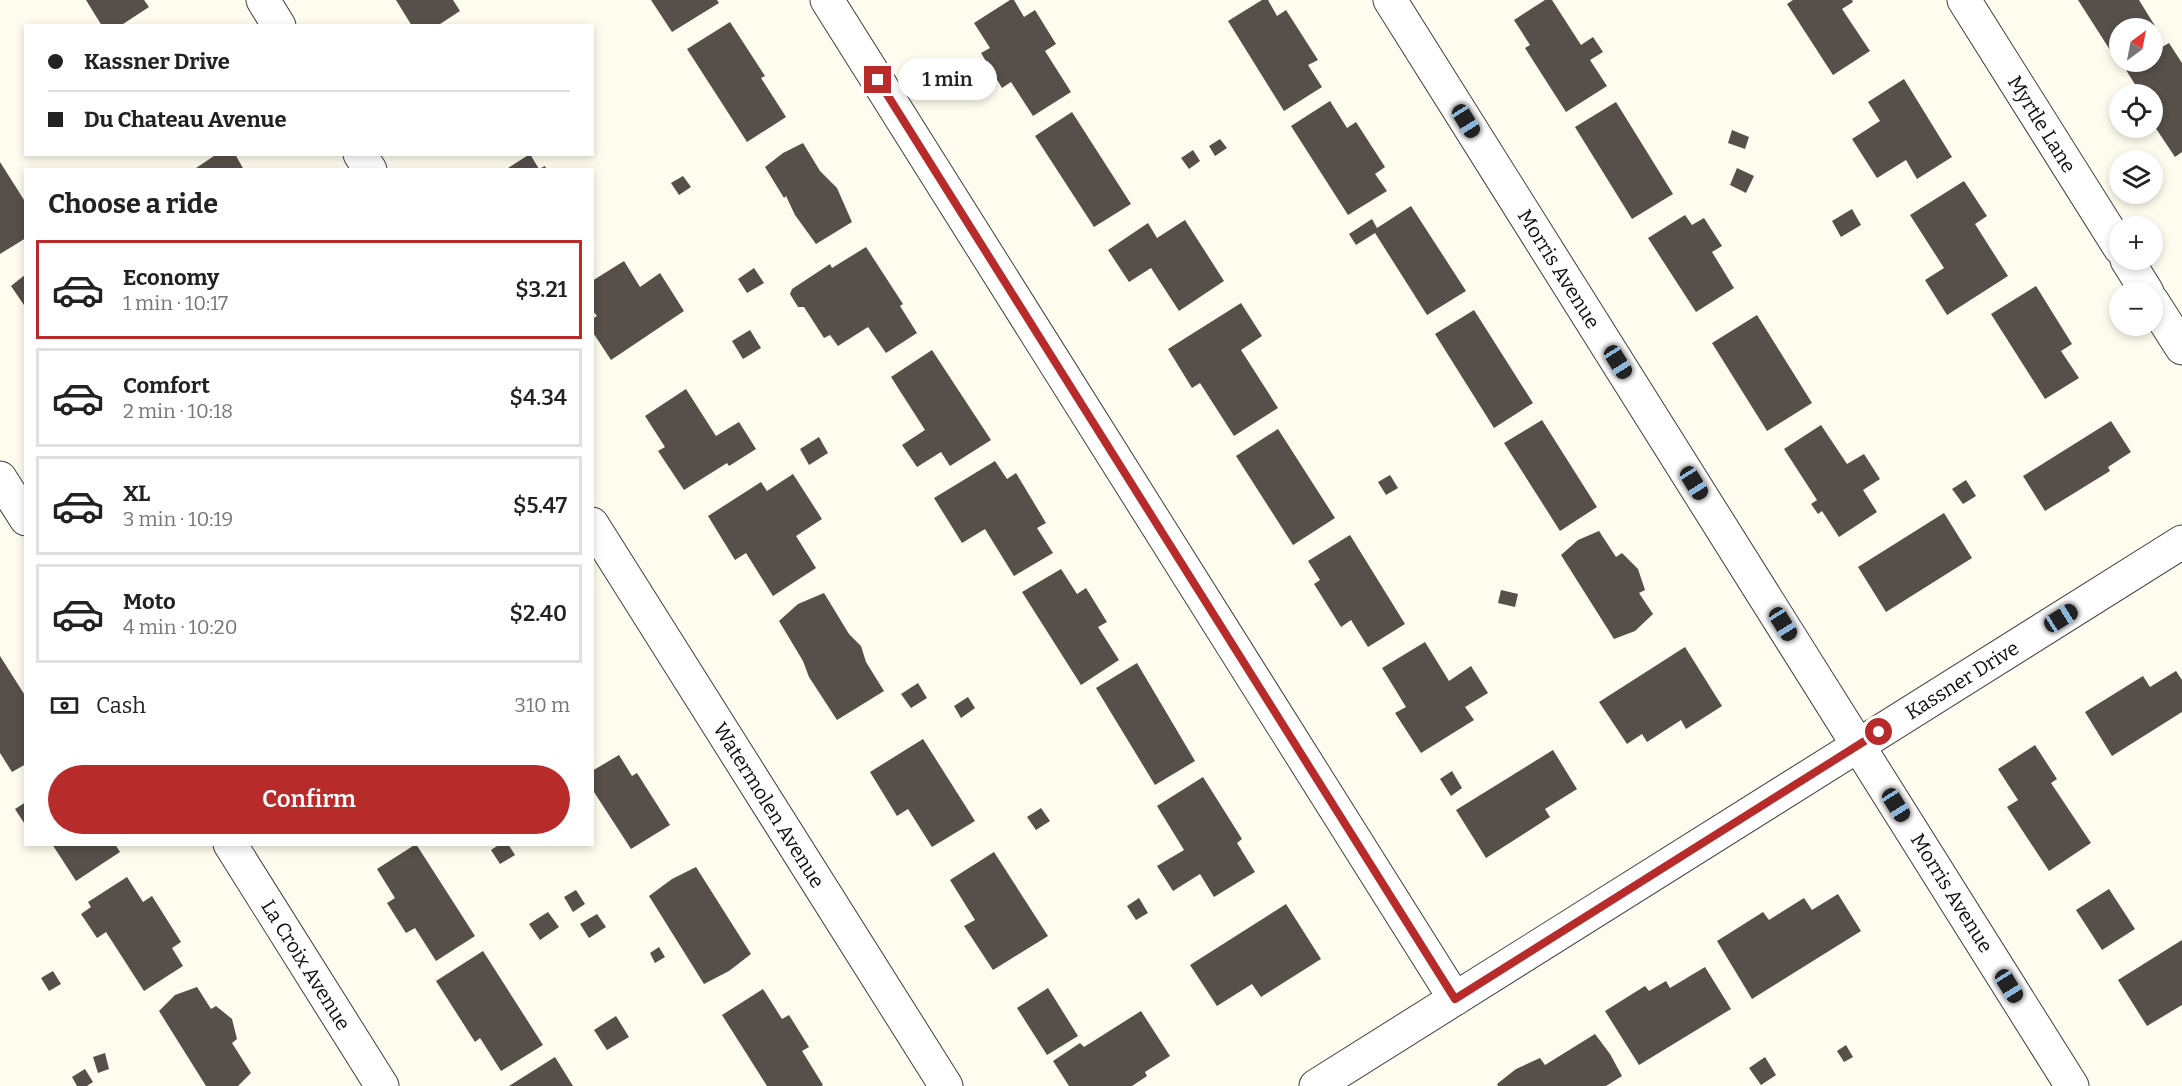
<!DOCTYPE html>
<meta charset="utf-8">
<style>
body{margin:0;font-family:Bitter,serif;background:#f6f6f6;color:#222;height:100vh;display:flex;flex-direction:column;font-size:22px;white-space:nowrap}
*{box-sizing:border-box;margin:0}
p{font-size:20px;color:#767676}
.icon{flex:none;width:33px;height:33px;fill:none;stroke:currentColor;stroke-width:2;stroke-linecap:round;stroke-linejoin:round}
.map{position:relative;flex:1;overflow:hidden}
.panel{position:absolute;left:24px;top:168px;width:570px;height:678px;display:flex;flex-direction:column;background:#fff;border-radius:0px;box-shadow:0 3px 9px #0003}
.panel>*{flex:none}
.top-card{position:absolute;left:24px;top:24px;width:570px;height:132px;border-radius:0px;box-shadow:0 3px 9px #0003;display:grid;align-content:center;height:132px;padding:0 24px;background:#fff}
.needle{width:39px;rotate:32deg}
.buttons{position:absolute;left:2109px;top:18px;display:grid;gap:12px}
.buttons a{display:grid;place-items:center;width:54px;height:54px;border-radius:50%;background:#fff;box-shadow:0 3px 9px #0003;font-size:30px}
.end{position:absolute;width:27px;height:27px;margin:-14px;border:8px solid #b72b2b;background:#fff;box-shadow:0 0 0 3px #fff}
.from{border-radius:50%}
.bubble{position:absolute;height:42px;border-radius:21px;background:#fff;box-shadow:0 3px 9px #0003;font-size:20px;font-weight:600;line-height:42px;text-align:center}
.car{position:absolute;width:18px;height:36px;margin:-18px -9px;border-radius:8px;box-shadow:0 0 4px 2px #0007;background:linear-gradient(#222 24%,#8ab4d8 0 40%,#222 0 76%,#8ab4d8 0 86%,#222 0)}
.top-card b{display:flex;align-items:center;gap:21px;height:57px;font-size:22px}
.top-card b+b{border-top:2px solid #e0e0e0}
.top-card i{width:15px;height:15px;background:#222}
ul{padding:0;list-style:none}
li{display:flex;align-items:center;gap:18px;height:99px;margin:0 12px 9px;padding:0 12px;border:3px solid #e0e0e0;border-radius:0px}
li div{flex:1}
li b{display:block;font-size:22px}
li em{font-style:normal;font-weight:600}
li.current{border-color:#b72b2b}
li>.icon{width:54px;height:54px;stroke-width:1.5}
h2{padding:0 24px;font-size:27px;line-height:72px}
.pay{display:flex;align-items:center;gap:15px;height:66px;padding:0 24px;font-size:22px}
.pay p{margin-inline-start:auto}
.button{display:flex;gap:12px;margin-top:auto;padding:12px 24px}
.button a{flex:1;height:69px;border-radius:36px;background:#b72b2b;color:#fff;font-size:24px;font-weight:600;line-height:69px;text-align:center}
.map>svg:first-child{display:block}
.building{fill:#564f4a}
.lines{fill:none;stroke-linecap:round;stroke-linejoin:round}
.minor-casing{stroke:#404040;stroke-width:35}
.minor{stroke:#fff;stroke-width:33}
.route{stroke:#b72b2b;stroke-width:8}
.labels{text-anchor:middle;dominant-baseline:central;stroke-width:6;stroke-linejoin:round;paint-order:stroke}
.street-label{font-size:20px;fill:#0d0d0d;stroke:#fff}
</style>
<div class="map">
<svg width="2182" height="1086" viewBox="0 0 2182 1086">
<rect width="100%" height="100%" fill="#fefcee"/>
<path class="building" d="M 86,0 L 144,0 L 149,7 L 120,26 L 102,26 Z
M 396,0 L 453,0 L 460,11 L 437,26 L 412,26 Z
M 651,0 L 717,0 L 719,3 L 672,32 Z
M 1010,0 L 1014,0 L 1024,17 L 1035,10 L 1056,44 L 1045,51 L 1071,92 L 1033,116 L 1011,82 L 1002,88 L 981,53 L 990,48 L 974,23 Z
M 1262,0 L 1268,0 L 1277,16 L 1286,10 L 1318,60 L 1308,65 L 1322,87 L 1284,111 L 1228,21 Z
M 1545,0 L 1552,0 L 1581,45 L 1593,37 L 1603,52 L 1590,60 L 1607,86 L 1566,112 L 1525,48 L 1530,45 L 1514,20 Z
M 1793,0 L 1852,0 L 1853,2 L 1842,9 L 1870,51 L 1833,75 L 1787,4 Z
M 2078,0 L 2139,0 L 2155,26 L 2151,28 L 2120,28 L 2120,48 L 2112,53 Z
M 730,22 L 765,76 L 761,78 L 786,117 L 747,142 L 687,49 Z
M 2169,43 L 2182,63 L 2182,152 L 2175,157 L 2153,124 L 2158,121 L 2152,112 L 2152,94 L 2141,94 L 2126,70 L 2139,62 L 2152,62 L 2152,53 Z
M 1904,79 L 1952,157 L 1917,179 L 1906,160 L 1877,178 L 1852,139 L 1880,121 L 1868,102 Z
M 1330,101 L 1347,128 L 1356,122 L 1385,167 L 1375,174 L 1387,191 L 1348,215 L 1291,126 Z
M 1616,102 L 1673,194 L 1632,219 L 1575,127 Z
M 1072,112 L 1131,204 L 1094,227 L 1035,136 Z
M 1732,130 L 1749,137 L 1745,149 L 1728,143 Z
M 1220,139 L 1227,148 L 1215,156 L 1209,146 Z
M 803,143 L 820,171 L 837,188 L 852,222 L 816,244 L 795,215 L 786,196 L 784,198 L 765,167 L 783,153 Z
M 1193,150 L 1200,161 L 1189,169 L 1181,158 Z
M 217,154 L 235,154 L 244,170 L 193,170 Z
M 530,154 L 539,169 L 545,166 L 547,170 L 505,170 Z
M 0,162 L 26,203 L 26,238 L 0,254 Z
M 1737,168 L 1754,176 L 1746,193 L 1730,185 Z
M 683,176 L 691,187 L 679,195 L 671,183 Z
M 1964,181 L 1987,216 L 1975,224 L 2008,276 L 1947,315 L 1925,280 L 1944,268 L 1910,215 Z
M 1411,206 L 1466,291 L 1427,315 L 1375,233 L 1356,245 L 1349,234 L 1372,219 L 1377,228 Z
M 1852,209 L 1861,225 L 1841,237 L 1832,221 Z
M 1685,215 L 1692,225 L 1704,218 L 1722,246 L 1712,252 L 1734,288 L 1696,312 L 1648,238 Z
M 1185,220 L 1224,281 L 1179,311 L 1151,268 L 1129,282 L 1108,250 L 1148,223 L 1157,238 Z
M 866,247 L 903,304 L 900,306 L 917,333 L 886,353 L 868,327 L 838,346 L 830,335 L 824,338 L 804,307 L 798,307 L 790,294 L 792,289 L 830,264 L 832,268 Z
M 624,261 L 640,287 L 660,273 L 684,311 L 611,360 L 592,331 L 592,319 L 597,316 L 592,310 L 592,281 Z
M 754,268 L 764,283 L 747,293 L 738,279 Z
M 26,274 L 26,308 L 11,286 Z
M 2036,286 L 2072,344 L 2061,351 L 2079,378 L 2045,399 L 1991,314 Z
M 1241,303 L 1262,336 L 1241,350 L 1278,408 L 1234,436 L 1200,383 L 1192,388 L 1168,349 Z
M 1474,310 L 1533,403 L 1494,428 L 1435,334 Z
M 1757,315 L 1812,403 L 1767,431 L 1712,343 Z
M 750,330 L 761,348 L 743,359 L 732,341 Z
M 932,350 L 991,440 L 950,466 L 941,452 L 917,467 L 902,445 L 925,430 L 891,377 Z
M 686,389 L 716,436 L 739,422 L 756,449 L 729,466 L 727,463 L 684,490 L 658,451 L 665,447 L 645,416 Z
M 1542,420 L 1597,507 L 1560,531 L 1504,443 Z
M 2111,421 L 2131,452 L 2108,467 L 2110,471 L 2045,511 L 2023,476 Z
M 1821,425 L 1847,464 L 1864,454 L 1880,479 L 1863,490 L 1877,512 L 1839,537 L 1822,511 L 1818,514 L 1811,504 L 1817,500 L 1784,449 Z
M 1278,429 L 1335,518 L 1293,545 L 1236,456 Z
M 819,437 L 828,453 L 809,465 L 800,449 Z
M 995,461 L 1007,479 L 1016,473 L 1046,523 L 1037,528 L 1053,553 L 1014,576 L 985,529 L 962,543 L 934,498 Z
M 793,474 L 822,519 L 796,536 L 816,568 L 773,596 L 746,553 L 735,560 L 708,516 L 761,482 L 767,491 Z
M 1390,475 L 1398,488 L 1386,495 L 1378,482 Z
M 1966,480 L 1976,496 L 1963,504 L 1952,489 Z
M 1944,513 L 1972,558 L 1886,612 L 1858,567 Z
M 1599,531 L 1616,557 L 1622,553 L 1638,569 L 1645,590 L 1639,593 L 1653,614 L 1635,631 L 1614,639 L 1561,555 L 1578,540 Z
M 1350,535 L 1405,624 L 1368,647 L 1351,620 L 1341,627 L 1314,584 L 1320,580 L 1308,561 Z
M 1061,569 L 1077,594 L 1086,588 L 1107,622 L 1098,627 L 1119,660 L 1081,685 L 1022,592 Z
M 1501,590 L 1518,594 L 1515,607 L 1498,603 Z
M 824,593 L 849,634 L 861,646 L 866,662 L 884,691 L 837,720 L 809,677 L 803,661 L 779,621 L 798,604 Z
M 1425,642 L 1449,681 L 1471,666 L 1488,693 L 1465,707 L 1474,720 L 1421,753 L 1395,713 L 1406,707 L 1382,668 Z
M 1685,647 L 1722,706 L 1686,729 L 1681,720 L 1647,742 L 1642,734 L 1627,744 L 1599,702 Z
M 0,656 L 26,697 L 26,764 L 12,772 L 0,753 Z
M 1137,663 L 1195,761 L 1155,785 L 1096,688 Z
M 2176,671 L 2182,680 L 2182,712 L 2112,756 L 2085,712 L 2143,676 L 2150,687 Z
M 918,683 L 927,698 L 911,708 L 901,694 Z
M 968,697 L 975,708 L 961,718 L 954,706 Z
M 923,739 L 975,821 L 932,847 L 908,809 L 897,816 L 870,772 Z
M 2035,745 L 2057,779 L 2051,783 L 2091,843 L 2049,871 L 2007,807 L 2018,800 L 1998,769 Z
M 1553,750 L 1577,789 L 1545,809 L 1550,817 L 1486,858 L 1456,810 Z
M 619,755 L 632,776 L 637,773 L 670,825 L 631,849 L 592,789 L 592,771 Z
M 1452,771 L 1462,788 L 1451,796 L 1440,779 Z
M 1203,777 L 1242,839 L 1237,843 L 1255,872 L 1214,897 L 1200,874 L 1173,891 L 1157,866 L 1184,850 L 1157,806 Z
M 26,802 L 26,826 L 15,809 Z
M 1041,808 L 1050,821 L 1036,830 L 1027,817 Z
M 52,844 L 115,844 L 120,852 L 76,881 Z
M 416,844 L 475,936 L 436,961 L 415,928 L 406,933 L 387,903 L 395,898 L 377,869 Z
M 500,844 L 508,844 L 515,855 L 500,864 L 491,850 Z
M 994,852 L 1048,936 L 993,970 L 964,926 L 975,920 L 950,880 Z
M 696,867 L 751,954 L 729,971 L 704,984 L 649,896 L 672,879 Z
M 127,877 L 143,902 L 152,896 L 181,942 L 172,948 L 183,966 L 144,991 L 106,932 L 97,938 L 81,914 L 91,907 L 88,902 Z
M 2109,889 L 2135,929 L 2102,950 L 2076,910 Z
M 576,890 L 585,904 L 573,912 L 564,897 Z
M 1838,894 L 1861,931 L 1752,999 L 1717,941 L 1763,912 L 1769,920 L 1804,898 L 1812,910 Z
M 1139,898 L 1148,913 L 1136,920 L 1127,906 Z
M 1286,904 L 1321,959 L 1261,997 L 1252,984 L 1217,1006 L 1190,965 Z
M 548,912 L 559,927 L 540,940 L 529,924 Z
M 597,914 L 606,927 L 589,938 L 580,924 Z
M 2182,940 L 2182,1005 L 2147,1026 L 2118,980 Z
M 659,947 L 665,957 L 655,963 L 650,953 Z
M 483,951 L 543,1045 L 501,1071 L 480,1038 L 475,1042 L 436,981 Z
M 1705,967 L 1731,1009 L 1639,1065 L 1605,1011 L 1645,986 L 1649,991 L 1666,981 L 1670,988 Z
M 53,971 L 61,984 L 49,991 L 41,978 Z
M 197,987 L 211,1009 L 216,1006 L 232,1019 L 237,1039 L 232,1043 L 251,1073 L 238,1086 L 206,1086 L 159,1011 L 175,995 Z
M 1048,988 L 1078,1036 L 1047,1055 L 1017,1008 Z
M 763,989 L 782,1019 L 789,1015 L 809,1047 L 802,1051 L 823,1085 L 821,1086 L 767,1086 L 722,1015 Z
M 1141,1011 L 1170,1056 L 1145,1072 L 1147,1076 L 1132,1086 L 1069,1086 L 1053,1061 L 1080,1043 L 1084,1047 Z
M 616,1016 L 629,1037 L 607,1050 L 594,1030 Z
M 1595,1034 L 1610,1054 L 1622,1076 L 1606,1086 L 1498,1086 L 1497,1084 L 1516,1069 L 1540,1058 L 1545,1065 Z
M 1846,1045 L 1853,1057 L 1844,1062 L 1837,1051 Z
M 105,1053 L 109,1069 L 98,1073 L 93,1057 Z
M 555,1057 L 573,1086 L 509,1086 Z
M 1765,1057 L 1776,1075 L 1761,1085 L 1749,1068 Z
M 85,1069 L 93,1082 L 87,1086 L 77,1086 L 72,1077 Z"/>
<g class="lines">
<defs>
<path id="minor" d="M 263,0 L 279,26
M 827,0 L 1455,999
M 1390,0 L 2072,1086
M 1964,0 L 2120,248
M 360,154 L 370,170
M 2127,260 L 2147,292
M 2152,301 L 2182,348
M 0,478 L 26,519
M 592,524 L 946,1086
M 230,844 L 382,1086
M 1316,1086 L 2182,542"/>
</defs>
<use href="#minor" class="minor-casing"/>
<use href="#minor" class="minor"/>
</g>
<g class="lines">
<path class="route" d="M 878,80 L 1455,999 L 1879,732"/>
</g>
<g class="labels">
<g class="street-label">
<text transform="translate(2042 124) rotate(58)">Myrtle Lane</text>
<text transform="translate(1559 269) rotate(58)">Morris Avenue</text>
<text transform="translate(1962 680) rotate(-32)">Kassner Drive</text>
<text transform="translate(769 805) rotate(58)">Watermolen Avenue</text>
<text transform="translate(1952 893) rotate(58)">Morris Avenue</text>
<text transform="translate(306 965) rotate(58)">La Croix Avenue</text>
</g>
</g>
</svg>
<div class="buttons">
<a><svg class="needle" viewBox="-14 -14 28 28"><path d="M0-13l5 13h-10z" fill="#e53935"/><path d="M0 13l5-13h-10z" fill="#767676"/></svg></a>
<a><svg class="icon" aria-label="locate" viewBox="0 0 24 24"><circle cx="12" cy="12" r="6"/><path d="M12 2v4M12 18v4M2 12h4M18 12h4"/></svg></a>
<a><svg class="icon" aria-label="layers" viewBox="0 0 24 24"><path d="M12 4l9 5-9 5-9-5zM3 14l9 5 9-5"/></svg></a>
<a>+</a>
<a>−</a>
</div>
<i class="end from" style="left:1879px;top:732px"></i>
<i class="end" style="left:878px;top:80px"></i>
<div class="bubble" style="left:898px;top:58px;width:99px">1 min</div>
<i class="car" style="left:1466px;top:121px;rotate:148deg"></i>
<i class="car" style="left:1618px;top:362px;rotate:148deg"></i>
<i class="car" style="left:1694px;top:483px;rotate:148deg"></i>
<i class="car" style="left:2061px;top:618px;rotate:58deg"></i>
<i class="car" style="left:1783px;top:624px;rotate:148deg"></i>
<i class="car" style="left:1896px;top:805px;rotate:148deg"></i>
<i class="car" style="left:2009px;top:986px;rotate:148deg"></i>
<div class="top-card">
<b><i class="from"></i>Kassner Drive</b>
<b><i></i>Du Chateau Avenue</b>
</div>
<section class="panel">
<h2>Choose a ride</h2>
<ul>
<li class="current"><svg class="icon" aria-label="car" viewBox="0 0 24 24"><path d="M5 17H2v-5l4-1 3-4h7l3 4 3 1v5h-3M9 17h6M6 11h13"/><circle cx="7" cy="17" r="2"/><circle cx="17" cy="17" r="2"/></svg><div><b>Economy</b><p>1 min · 10:17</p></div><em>$3.21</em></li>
<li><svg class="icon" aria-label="car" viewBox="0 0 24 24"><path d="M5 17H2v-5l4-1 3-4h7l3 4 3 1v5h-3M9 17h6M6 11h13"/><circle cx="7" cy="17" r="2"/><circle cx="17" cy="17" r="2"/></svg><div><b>Comfort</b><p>2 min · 10:18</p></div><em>$4.34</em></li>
<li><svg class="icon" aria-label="car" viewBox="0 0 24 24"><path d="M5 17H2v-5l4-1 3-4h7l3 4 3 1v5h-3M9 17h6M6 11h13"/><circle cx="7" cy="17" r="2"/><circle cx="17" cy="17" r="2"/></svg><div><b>XL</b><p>3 min · 10:19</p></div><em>$5.47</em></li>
<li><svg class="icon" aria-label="car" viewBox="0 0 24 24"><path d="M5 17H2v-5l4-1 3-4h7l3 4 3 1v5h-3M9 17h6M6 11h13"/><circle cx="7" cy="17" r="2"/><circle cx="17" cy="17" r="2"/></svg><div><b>Moto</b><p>4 min · 10:20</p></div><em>$2.40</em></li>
</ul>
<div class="pay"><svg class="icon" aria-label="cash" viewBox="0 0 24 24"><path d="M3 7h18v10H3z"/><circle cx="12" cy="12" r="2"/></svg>Cash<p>310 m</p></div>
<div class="button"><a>Confirm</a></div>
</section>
</div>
